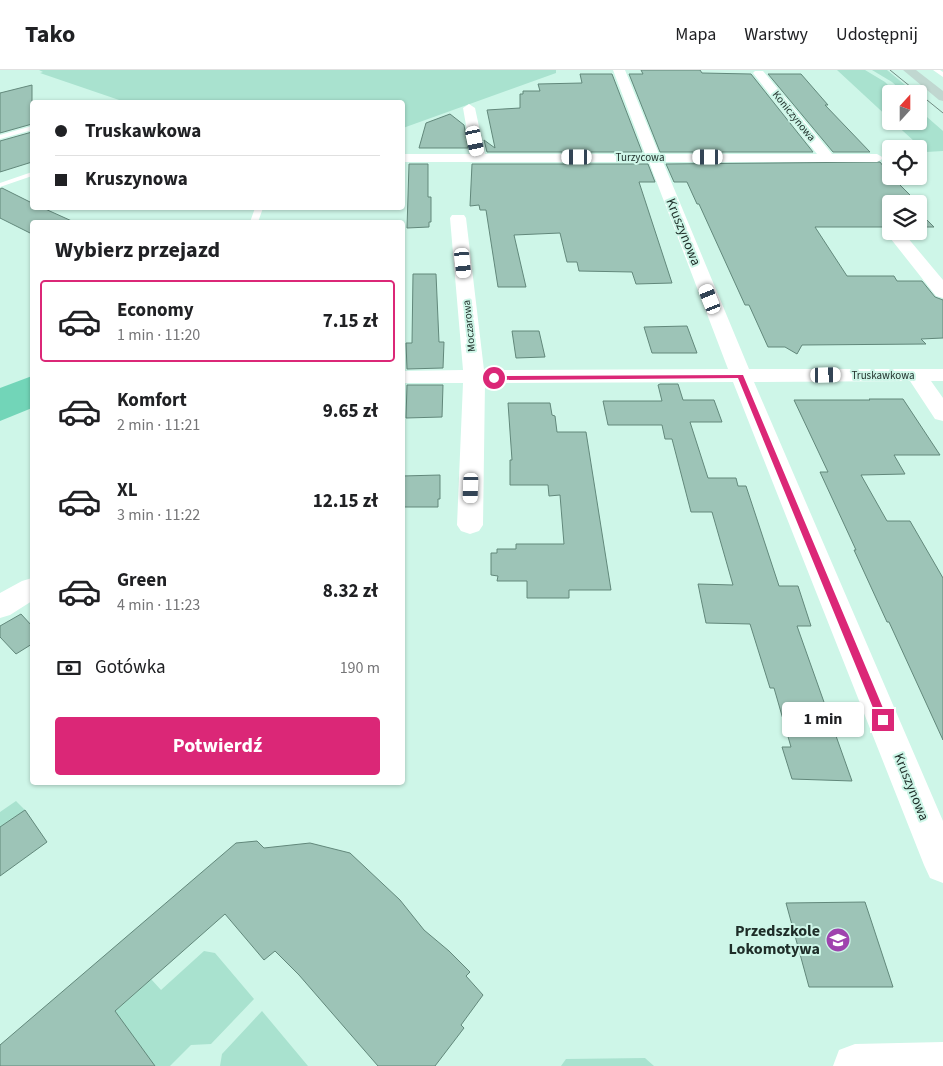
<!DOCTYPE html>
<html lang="pl">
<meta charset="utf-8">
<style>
body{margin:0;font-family:"Source Sans 3",sans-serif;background:#f2f2f2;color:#202124;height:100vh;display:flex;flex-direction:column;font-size:19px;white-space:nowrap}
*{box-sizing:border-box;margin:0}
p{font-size:16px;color:#757577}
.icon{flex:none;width:28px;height:28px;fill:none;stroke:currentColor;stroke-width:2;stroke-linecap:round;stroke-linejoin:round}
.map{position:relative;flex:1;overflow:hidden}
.panel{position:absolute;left:30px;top:150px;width:375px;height:565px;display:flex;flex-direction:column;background:#fff;border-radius:5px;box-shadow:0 1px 4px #0004}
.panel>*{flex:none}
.banner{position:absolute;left:30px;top:30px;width:375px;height:110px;border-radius:5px;box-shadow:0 1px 4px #0004;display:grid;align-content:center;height:110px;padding:0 25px;background:#fff}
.needle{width:32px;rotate:21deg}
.tools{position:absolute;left:882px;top:15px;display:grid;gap:10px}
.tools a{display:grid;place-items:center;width:45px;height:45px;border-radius:5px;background:#fff;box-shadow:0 1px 4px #0004;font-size:25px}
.end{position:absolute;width:22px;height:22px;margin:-11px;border:6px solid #db2777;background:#fff;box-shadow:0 0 0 2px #fff}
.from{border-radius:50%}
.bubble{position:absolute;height:35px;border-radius:5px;background:#fff;box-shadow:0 1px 4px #0004;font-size:16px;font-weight:700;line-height:35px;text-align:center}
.car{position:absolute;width:15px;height:30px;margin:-15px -8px;border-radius:6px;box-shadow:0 0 4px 1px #0007;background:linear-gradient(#fff 24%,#345 0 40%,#fff 0 76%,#345 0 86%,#fff 0)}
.banner b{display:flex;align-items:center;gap:18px;height:48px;font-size:19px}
.banner b+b{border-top:1px solid #e0e0e0}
.banner i{width:12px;height:12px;background:#202124}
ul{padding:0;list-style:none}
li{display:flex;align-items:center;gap:15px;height:82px;margin:0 10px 8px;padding:0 15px;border:2px solid transparent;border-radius:5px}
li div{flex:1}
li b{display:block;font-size:19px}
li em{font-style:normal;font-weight:700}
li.selected{border-color:#db2777}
li>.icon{width:45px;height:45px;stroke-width:1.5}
h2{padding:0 25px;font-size:22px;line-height:60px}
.pay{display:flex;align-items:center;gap:12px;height:55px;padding:0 25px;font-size:19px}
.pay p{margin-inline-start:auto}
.cta{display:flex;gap:10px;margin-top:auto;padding:10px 25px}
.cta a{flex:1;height:58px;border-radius:5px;background:#db2777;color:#fff;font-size:20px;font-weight:700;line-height:58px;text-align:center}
header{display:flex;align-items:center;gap:30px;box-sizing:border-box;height:70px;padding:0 25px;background:#fff;border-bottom:1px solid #e0e0e0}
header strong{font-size:24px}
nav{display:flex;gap:28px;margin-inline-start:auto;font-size:18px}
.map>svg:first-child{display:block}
.green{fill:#a9e2cf}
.water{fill:#72d5b8}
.building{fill:#9dc4b7;stroke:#62887b}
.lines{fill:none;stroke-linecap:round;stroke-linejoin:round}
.lane{fill:#fff;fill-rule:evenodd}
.street{fill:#fff;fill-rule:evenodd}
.secondary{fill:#c0d7d0;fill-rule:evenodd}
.tram{stroke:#708b82;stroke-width:1}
.route{fill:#db2777}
.labels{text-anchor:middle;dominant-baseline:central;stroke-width:4;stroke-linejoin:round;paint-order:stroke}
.far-street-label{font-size:11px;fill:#1e2d28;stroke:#cef6e8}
.street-label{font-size:14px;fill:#1e2d28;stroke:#cef6e8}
.near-poi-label{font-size:16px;font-weight:bold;fill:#1e2d28;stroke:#cef6e8;text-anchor:end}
</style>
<header>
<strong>Tako</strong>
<nav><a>Mapa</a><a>Warstwy</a><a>Udostępnij</a></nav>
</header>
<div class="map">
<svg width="943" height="996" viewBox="0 0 943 996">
<rect width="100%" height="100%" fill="#cef6e8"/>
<path class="green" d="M 39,0 L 556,0 L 556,3 L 403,58 L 402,32 L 125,32 L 40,3 L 43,2 Z
M 837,0 L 865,0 L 885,12 L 897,24 L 891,24 L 891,50 Z
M 872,0 L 887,0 L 916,24 L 905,24 L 892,12 Z
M 919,40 L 943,61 L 943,81 L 926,82 L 892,51 L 919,51 Z
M 16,731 L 25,740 L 0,757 L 0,742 Z
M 204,881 L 215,883 L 254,929 L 211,974 L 191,975 L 170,996 L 154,996 L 115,941 L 151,909 L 161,920 Z
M 262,941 L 308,996 L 220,996 L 222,984 Z
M 645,988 L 654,996 L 561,996 L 566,989 Z"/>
<path class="water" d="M 32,306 L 32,338 L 0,351 L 0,318 Z"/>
<path class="building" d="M 641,0 L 700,0 L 702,3 L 751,4 L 813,82 L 660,82 L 629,4 L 643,4 Z
M 580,4 L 612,4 L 642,82 L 487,82 L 484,70 L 495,78 L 487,40 L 520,38 L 520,24 L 523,24 L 523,21 L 540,21 L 538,14 L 582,13 Z
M 768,4 L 801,4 L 828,35 L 825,35 L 870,82 L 833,82 Z
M 32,15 L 32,54 L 0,63 L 0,23 Z
M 450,44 L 464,55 L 468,78 L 419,78 L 426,53 Z
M 32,62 L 32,92 L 0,102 L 0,71 Z
M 880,92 L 891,106 L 927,142 L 919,142 L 934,157 L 919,157 L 919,134 L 891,134 L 891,155 L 888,157 L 815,157 L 847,206 L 894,206 L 897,211 L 922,211 L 935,227 L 943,230 L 943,268 L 921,269 L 926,274 L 802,275 L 797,284 L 785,277 L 768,277 L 749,235 L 745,235 L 699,134 L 697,134 L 687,112 L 674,112 L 666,94 Z
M 409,94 L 428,94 L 428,127 L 431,127 L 431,152 L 429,152 L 429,157 L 407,158 Z
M 472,94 L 648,94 L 655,112 L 639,112 L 672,213 L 636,214 L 632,202 L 579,201 L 577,192 L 567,192 L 560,163 L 514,165 L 526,217 L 498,217 L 486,140 L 480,140 L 479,135 L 470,136 Z
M 2,118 L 32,133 L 32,138 L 43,138 L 74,152 L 32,152 L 32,164 L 0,148 L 0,119 Z
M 413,204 L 436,204 L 439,272 L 444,272 L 443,298 L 407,299 L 406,273 L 412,273 Z
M 687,256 L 697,283 L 652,283 L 644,257 Z
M 512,261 L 539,261 L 545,287 L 516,288 Z
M 660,314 L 678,314 L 683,330 L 714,330 L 722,352 L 690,352 L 708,408 L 736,408 L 738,416 L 746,416 L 779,516 L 798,516 L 811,556 L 797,556 L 852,711 L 792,709 L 782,677 L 791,677 L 774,618 L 770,618 L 750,554 L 706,553 L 698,514 L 733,515 L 712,442 L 691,442 L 672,369 L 665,369 L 662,355 L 608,355 L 603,331 L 662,331 L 658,315 Z
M 407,315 L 443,315 L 442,347 L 406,348 Z
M 869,329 L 903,329 L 940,385 L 894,385 L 905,404 L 861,405 L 887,451 L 910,451 L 943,508 L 943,670 L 889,552 L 887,552 L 854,480 L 856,480 L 820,402 L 828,402 L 794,330 L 870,330 Z
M 508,333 L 550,333 L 552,345 L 555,346 L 557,362 L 586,362 L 611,520 L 569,520 L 569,528 L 527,528 L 527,511 L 497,511 L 498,506 L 491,505 L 491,483 L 497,483 L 497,479 L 516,479 L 516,474 L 564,474 L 560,425 L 549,426 L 548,415 L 510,415 L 510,390 L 512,390 Z
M 440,405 L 440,429 L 438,429 L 438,437 L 402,437 L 402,406 Z
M 21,544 L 32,556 L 32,574 L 16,584 L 0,567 L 0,556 Z
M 25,740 L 47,772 L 0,806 L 0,757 Z
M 257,771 L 264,778 L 310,773 L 350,783 L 400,830 L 424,860 L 449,881 L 470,902 L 466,906 L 483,925 L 461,955 L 464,958 L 435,996 L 378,996 L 299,905 L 275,881 L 264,890 L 225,844 L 115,941 L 155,996 L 0,996 L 0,975 L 236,773 Z
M 865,832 L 893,917 L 809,917 L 786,833 Z"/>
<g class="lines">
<path class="lane" d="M 933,0 L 940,0 L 943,2 L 943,7 Z
M 32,56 L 32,60 L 0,69 L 0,65 Z
M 32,102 L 32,106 L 0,117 L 0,113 Z
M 255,138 L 263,138 L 258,152 L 250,152 Z"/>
<path class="street" d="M 613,0 L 625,0 L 659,84 L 817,84 L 753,3 L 755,1 L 763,1 L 832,84 L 877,84 L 884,88 L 877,92 L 663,92 L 749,299 L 943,299 L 943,311 L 931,311 L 943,328 L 943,351 L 935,349 L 910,311 L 754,312 L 943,751 L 943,813 L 930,808 L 924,795 L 733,312 L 485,313 L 483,455 L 479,461 L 470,464 L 461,461 L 457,455 L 463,313 L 402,313 L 402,301 L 463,300 L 450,148 L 452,145 L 464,145 L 466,148 L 484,300 L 728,299 L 649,92 L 402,92 L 402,84 L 471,84 L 463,38 L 469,34 L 475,38 L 485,84 L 645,84 Z
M 891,157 L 891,161 L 902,161 L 943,210 L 943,228 L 936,226 L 887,164 L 885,161 Z
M 32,508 L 32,531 L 10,545 L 0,548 L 0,523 L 22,511 Z
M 943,972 L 943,996 L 833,996 L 839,980 L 855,974 Z"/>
<path class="secondary" d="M 903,0 L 916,0 L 943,21 L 943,31 L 939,30 Z"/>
<path class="tram" d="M 890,0 L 943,43"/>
</g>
<path class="route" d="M 743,305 L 888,650 L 887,653 L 880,653 L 878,650 L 738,308 L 494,310 L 491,308 L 494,306 Z"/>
<defs>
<symbol id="school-disc" viewBox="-11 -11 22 22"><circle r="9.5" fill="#9f43ae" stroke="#cef6e8"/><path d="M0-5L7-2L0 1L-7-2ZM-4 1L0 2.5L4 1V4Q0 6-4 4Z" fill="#fff"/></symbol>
</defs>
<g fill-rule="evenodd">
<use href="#school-disc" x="824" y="856" width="28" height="28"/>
</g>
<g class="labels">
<g class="far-street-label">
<text transform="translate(794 46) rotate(51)">Koniczynowa</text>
<text x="640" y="87">Turzycowa</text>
<text transform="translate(469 256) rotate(-96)">Moczarowa</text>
<text x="883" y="305">Truskawkowa</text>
</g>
<g class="street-label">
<text transform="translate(683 162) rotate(68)">Kruszynowa</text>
<text transform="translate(911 717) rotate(68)">Kruszynowa</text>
</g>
<g class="near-poi-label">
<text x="820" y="861">Przedszkole<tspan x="820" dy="18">Lokomotywa</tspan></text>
</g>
</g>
</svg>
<div class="tools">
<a><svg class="needle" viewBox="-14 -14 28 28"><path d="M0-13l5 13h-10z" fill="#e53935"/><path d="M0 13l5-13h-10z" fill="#757577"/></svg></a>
<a><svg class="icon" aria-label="locate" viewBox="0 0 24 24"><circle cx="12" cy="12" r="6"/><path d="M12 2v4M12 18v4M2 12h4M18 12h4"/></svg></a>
<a><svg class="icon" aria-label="layers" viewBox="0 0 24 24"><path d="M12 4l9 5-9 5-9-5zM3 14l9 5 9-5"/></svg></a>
</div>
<i class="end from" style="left:494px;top:308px"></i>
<i class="end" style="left:883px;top:650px"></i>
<div class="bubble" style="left:782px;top:632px;width:82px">1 min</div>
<i class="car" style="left:475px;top:71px;rotate:168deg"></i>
<i class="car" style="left:577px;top:87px;rotate:270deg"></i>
<i class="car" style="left:708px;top:87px;rotate:270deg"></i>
<i class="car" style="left:463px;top:193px;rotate:174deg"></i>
<i class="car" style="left:710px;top:229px;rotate:338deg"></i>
<i class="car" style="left:826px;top:305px;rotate:89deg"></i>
<i class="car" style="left:471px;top:418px;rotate:182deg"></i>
<div class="banner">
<b><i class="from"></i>Truskawkowa</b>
<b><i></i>Kruszynowa</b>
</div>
<section class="panel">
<h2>Wybierz przejazd</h2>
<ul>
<li class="selected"><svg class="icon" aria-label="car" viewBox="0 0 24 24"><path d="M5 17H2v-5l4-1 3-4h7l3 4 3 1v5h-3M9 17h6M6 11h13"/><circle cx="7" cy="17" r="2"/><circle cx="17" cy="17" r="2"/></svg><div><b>Economy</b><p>1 min · 11:20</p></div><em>7.15 zł</em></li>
<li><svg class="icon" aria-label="car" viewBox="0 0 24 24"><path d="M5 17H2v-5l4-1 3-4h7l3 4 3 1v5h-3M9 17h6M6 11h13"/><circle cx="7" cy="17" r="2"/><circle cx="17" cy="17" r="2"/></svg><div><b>Komfort</b><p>2 min · 11:21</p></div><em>9.65 zł</em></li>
<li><svg class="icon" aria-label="car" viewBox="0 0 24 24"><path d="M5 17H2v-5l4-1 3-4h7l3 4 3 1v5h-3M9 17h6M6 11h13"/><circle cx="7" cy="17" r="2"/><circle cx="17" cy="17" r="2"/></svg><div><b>XL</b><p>3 min · 11:22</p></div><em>12.15 zł</em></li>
<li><svg class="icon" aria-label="car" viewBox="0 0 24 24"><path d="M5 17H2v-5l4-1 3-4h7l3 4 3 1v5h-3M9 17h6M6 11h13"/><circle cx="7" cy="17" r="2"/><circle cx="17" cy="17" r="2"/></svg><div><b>Green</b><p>4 min · 11:23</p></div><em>8.32 zł</em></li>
</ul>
<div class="pay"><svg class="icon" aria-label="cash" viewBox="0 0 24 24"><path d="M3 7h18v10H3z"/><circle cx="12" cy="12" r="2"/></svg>Gotówka<p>190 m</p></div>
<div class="cta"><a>Potwierdź</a></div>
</section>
</div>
